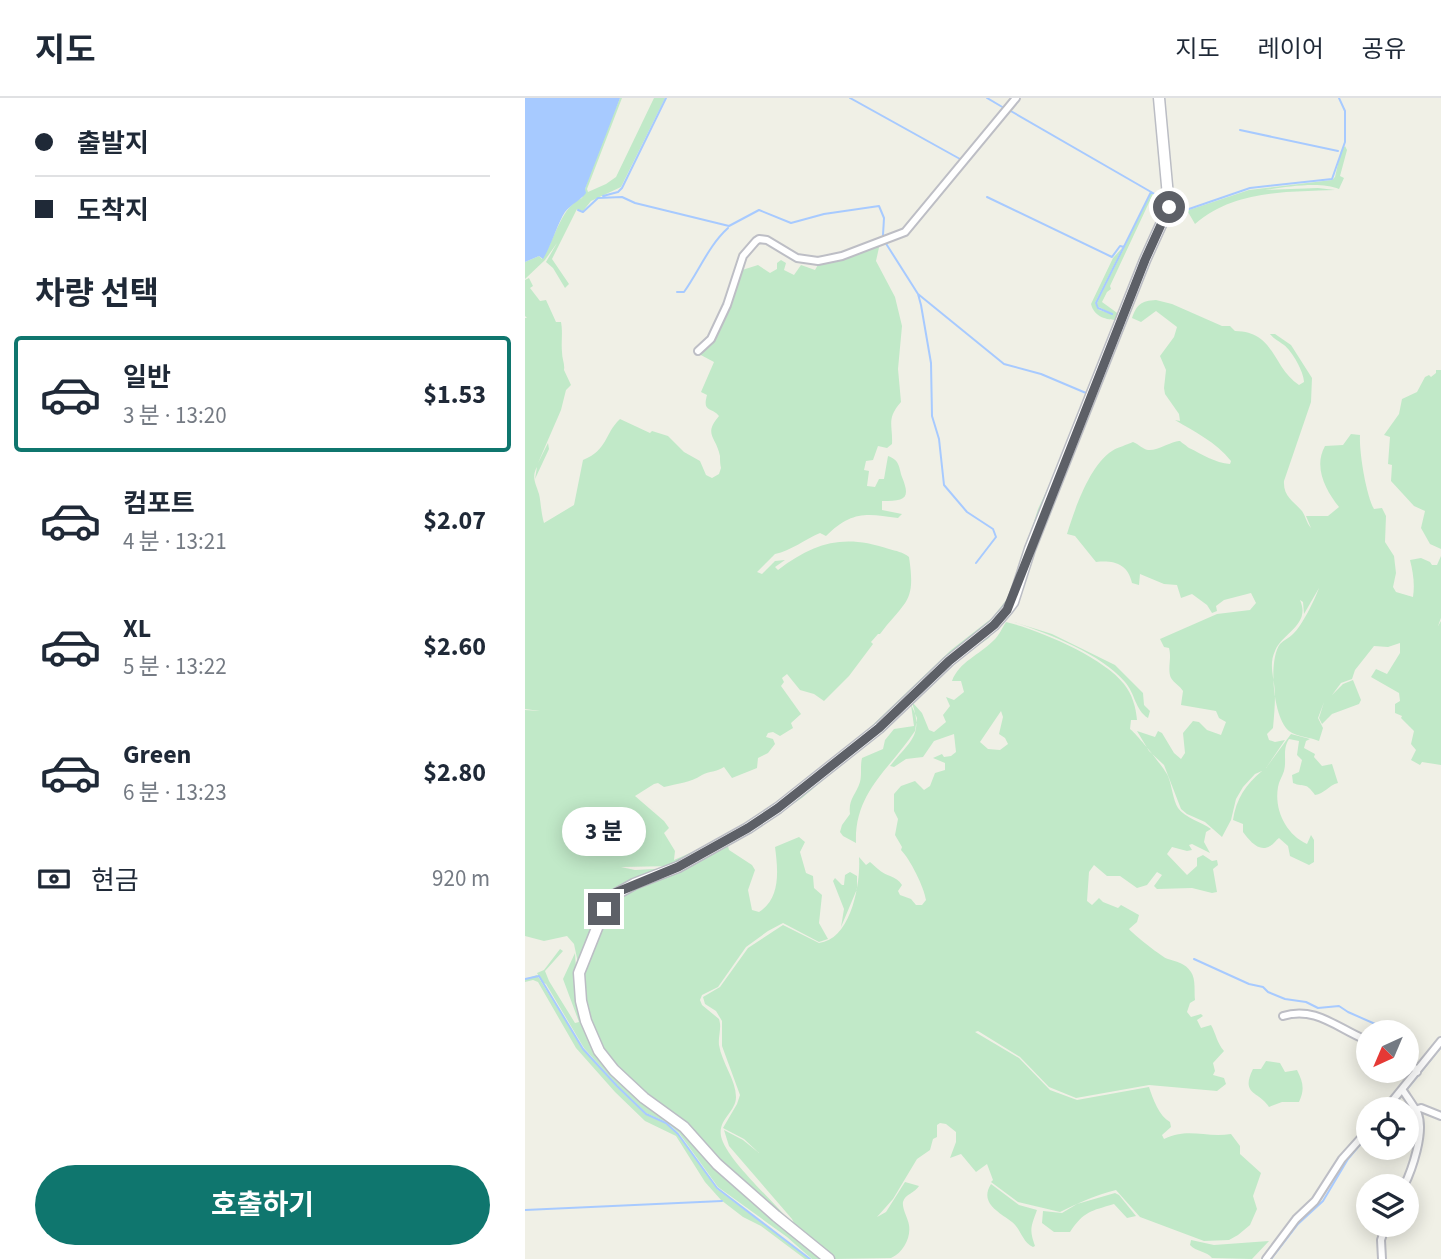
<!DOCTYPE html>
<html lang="ko">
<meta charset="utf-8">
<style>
body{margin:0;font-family:"Source Sans 3","Noto Sans KR",sans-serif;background:#f2f2f3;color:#1f2937;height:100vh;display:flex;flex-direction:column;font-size:26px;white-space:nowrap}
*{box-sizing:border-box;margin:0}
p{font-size:23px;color:#747a83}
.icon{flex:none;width:38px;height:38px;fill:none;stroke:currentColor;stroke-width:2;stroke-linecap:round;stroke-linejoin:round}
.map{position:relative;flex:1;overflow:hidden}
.details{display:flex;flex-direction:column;background:#fff;width:525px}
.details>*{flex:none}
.guide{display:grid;align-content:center;height:154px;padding:0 35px;background:#fff}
.needle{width:46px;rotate:224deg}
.controls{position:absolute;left:831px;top:922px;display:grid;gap:14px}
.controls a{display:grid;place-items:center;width:63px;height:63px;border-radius:50%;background:#fff;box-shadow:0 4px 18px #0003;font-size:35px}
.end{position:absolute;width:32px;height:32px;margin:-16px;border:9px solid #5d6067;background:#fff;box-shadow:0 0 0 4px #fff}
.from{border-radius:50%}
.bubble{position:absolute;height:49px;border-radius:24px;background:#fff;box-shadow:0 4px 18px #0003;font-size:23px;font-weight:700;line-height:49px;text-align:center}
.guide b{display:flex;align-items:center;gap:24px;height:66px;font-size:26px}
.guide b+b{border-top:2px solid #e0e1e3}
.guide i{width:18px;height:18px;background:#1f2937}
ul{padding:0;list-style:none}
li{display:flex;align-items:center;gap:21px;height:116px;margin:0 14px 10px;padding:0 21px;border:4px solid transparent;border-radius:7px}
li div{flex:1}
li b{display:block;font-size:26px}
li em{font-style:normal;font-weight:700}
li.active{border-color:#0f766e}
li>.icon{width:63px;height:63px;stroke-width:1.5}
h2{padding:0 35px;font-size:32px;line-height:84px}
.pay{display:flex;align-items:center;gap:18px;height:77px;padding:0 35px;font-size:26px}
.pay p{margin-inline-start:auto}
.button{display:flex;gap:14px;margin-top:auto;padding:14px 35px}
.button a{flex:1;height:80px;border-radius:42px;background:#0f766e;color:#fff;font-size:28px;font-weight:700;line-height:80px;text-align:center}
header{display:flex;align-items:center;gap:42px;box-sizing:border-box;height:98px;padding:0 35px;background:#fff;border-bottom:2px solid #e0e1e3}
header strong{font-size:33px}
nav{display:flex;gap:38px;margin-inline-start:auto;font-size:24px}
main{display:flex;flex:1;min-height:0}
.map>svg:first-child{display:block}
.green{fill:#c1e9c8;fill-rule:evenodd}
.water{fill:#a7caff}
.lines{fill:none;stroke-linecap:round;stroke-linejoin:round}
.stream{stroke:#a7caff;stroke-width:2}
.street-casing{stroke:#bdbec5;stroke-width:10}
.secondary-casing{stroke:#bbbdc4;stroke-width:13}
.street{stroke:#fff;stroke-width:6}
.secondary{stroke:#fff;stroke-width:10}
.route{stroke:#5d6067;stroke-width:9}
</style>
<header>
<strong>지도</strong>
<nav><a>지도</a><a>레이어</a><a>공유</a></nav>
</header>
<main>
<section class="details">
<div class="guide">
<b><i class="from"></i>출발지</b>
<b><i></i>도착지</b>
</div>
<h2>차량 선택</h2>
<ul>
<li class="active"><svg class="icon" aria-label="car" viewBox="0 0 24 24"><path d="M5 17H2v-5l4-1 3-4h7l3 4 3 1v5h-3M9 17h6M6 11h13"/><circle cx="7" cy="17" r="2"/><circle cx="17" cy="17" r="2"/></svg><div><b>일반</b><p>3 분 · 13:20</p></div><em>$1.53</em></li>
<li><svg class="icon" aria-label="car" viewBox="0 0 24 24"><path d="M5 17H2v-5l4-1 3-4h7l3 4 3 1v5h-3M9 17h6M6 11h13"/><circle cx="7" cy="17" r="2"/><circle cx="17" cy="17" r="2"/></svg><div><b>컴포트</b><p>4 분 · 13:21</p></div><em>$2.07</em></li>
<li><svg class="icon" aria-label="car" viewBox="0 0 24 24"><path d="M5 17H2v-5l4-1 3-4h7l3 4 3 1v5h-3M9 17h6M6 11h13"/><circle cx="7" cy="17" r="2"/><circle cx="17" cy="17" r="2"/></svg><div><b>XL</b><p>5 분 · 13:22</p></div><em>$2.60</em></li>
<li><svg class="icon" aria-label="car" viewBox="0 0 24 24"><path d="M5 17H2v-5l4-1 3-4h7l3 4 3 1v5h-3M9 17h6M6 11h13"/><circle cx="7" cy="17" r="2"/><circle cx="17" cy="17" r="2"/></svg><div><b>Green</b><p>6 분 · 13:23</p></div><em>$2.80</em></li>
</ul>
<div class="pay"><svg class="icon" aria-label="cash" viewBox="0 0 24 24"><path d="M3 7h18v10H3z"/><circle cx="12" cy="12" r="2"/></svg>현금<p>920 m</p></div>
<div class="button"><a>호출하기</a></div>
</section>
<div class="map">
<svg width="916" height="1161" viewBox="0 0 916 1161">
<rect width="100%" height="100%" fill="#f0f0e6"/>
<path class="green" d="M 95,0 L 97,0 L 62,91 L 63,94 L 81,86 L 91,79 L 129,0 L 140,0 L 96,89 L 66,103 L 58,113 L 52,111 L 27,161 L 44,186 L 40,190 L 28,170 L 21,164 L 32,145 L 20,162 L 0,181 L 0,164 L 14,158 L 17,161 C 29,143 37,107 57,100 L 71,57 Z
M 820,48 L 822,52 L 815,78 L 819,80 L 814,91 C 796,83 760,89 740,92 L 793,90 L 810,92 C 761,94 709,92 670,126 L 663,114 L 647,113 L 647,98 L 651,105 L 664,110 L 648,105 L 648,108 L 664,112 L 724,92 L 807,82 L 810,79 L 816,53 Z
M 626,95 L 628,96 L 585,188 L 586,191 L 582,194 L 577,204 L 595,217 L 614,166 L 633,128 L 640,104 L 643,105 L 637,125 L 619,162 L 482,510 L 464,529 L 417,566 L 359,622 L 241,716 L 209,736 L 149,768 L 96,769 L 110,772 L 147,770 L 105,785 L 83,799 L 54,870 L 49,846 L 42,838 L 19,843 L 0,838 L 0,612 L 15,613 L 0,611 L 0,220 L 2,220 L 0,218 L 0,182 L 4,180 L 8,188 L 5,190 L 15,203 L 21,202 L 31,224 L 36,224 C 38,235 36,243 37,254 C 37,261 40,266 39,272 L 46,287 L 41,292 L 36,312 L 13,365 L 23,345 L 24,351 L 10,381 L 12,369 C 6,379 11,386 14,396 C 16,405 16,415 19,425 L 49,407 L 58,362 C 83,352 79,336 95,321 L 125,335 L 127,333 L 143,338 L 159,354 L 175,363 L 181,377 L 187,380 L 194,376 L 196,370 C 195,366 195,362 195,358 C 191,338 178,337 194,318 C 187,309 177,315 182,297 L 176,294 L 189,264 L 172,255 C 194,242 208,198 214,173 L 233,167 L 245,175 L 252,171 L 252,165 L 256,162 L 261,165 L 259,172 L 269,177 L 276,167 L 290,172 L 294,165 L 325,157 L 355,145 L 351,163 L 370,199 L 377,228 L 373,271 L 376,304 C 361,321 368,327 367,346 L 362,350 L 353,348 L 348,362 L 341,363 L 339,372 L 344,373 L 342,388 L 350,389 L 354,381 L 359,381 L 363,358 C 375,362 374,370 377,379 C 386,401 380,403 357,403 L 357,412 L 377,416 L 373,420 C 341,415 326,413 301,438 L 295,435 C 280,441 266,453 250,456 L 232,474 L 237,476 L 250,463 L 260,462 L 250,469 L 253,472 C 290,444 319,436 364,451 C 371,453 378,454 384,459 C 391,505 381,502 355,536 L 353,536 L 346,544 L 348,546 L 324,578 L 299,603 L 289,596 L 275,592 L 262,576 L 257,580 L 259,584 L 256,588 L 276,616 L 266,625 L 268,630 L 255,638 L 248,634 L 243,635 L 241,639 L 248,641 L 250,646 L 243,655 L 233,660 L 232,670 L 207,680 L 199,669 C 192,674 184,673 177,677 C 164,685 155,685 139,689 L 133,685 L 129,686 L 110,698 L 139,723 L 144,730 L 139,735 L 150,753 L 149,762 L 197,741 L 261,700 L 334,640 L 426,552 L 467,520 L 486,496 L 513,411 L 535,364 L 541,355 L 541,349 L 592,222 C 582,222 569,219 566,206 L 588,160 L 598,149 L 570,205 L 574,212 L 587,216 L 572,208 L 572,205 Z
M 631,202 L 647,206 L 697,228 L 705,228 L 710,233 C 751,234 746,268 774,287 L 779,284 C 779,274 767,253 759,247 C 754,243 750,242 745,236 L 750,236 L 766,247 L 787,280 L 786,304 L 759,383 C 758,398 768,403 777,413 C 781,419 781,424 786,430 L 781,418 L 803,418 L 814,409 C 801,393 788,369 800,348 L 818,347 L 826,336 L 835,337 C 834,354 841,397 849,411 L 857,410 L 861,418 L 860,444 L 869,458 L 871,475 L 868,489 L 871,494 L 888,499 C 890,486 888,474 885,462 L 896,460 L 905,464 L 907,467 L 912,467 L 916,458 L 916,520 L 913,528 L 916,523 L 916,667 L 897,664 L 895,667 L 886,662 L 891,652 L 886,646 L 889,633 L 876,620 L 877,618 L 870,615 L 870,606 L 875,603 L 874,595 L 846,579 L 851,571 L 862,576 L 875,555 L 875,545 L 863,549 L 849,548 L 830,572 L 827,581 L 816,585 L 807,597 L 818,586 L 828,582 L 836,602 L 834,606 L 807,616 L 797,626 L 794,620 L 799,604 L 793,620 L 798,630 L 794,643 C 785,639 772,639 764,633 C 748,620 743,562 755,546 C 759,542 764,540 768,536 C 777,528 790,501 794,490 L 779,516 L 778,504 L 775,502 C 786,527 758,534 750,553 C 743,568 750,581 750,597 C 750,607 749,619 748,630 L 742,636 L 744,642 L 750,644 L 760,642 L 741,670 L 766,636 L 785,641 L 781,643 L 779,650 L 790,656 L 789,659 L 797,668 L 807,666 L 813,685 C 804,687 799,696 790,697 C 780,683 780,690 768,685 L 767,677 L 774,674 L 777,662 L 772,657 L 774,643 L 764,641 C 757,652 762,661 759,673 C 757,679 754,683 753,689 C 749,712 761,736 782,746 L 786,737 L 789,742 L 789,764 L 784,767 L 765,758 L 763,748 L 754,740 C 751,742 749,746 745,748 C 734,755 724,742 718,734 L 718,726 L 708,722 C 711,701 721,686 737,673 L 730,676 L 718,689 L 711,701 L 706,722 L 697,739 L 680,724 L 662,716 L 656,711 L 639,667 L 624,653 L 612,633 L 630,639 L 633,633 L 637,635 L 649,655 L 656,661 L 660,655 L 658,635 L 668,623 L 674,624 L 682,632 L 696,637 L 701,624 L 694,620 L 691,613 L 656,607 L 658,593 C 655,588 649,585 646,580 C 642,571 647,560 644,550 L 639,549 L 635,541 L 692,516 L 725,512 L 731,505 L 726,495 L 699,502 L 691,508 L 692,513 L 687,515 L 682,507 L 667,496 L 656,500 L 652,487 L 639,486 L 615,476 L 614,487 L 607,485 C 603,466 589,462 571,464 L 550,438 L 542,436 C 550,410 565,367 587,353 C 593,349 602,347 608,344 C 614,346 617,351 623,352 C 633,353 648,342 655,343 C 656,344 663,349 664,350 C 677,356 690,365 705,366 L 706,363 C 691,344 670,334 650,322 L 655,323 L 654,316 L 640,296 L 639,290 L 641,272 L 635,258 L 649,239 L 652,229 L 631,213 L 616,224 L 607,220 C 612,206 616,203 631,202 Z
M 911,272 L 916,272 L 916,451 L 905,446 L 896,430 L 900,413 L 889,408 L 866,383 L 867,367 L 863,366 L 865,339 L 859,337 L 874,316 L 877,301 L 892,294 L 900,279 L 904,277 L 906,279 L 911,275 Z
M 481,524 C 514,532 578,559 599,586 C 607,596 611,609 612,622 L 606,622 L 605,631 C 611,635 640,671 643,678 C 647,688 648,702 653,710 C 660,720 677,724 686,731 L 681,734 L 679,744 L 685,755 L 667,746 L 664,747 L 667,752 L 662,753 L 647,749 L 642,756 L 662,777 L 672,768 L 672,760 L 678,757 L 687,763 L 692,762 L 693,767 L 688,771 L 692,794 L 687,795 L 667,790 L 632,791 L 629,788 L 637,777 L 632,774 L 622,787 L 612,790 L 595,778 L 582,778 L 569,767 L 564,774 L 562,803 L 567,807 L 574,800 L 578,804 L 593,810 L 596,807 L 614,817 L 612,824 L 604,831 C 608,836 638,860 643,861 C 652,864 660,865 666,874 C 671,881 669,894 670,902 L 665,905 L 662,914 L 666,919 L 676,916 L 678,918 L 672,922 L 676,930 L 686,927 C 691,936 692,945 699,953 L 688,965 L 690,973 L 688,977 L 699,980 L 701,986 L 692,993 L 624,987 L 551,1000 L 524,989 L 495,959 L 453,933 L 450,934 L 494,960 L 525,992 L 552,1002 L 624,989 C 628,1001 634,1018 645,1024 L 646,1029 L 637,1037 L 639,1041 C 663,1029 680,1040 706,1036 L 715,1048 L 715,1056 L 736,1075 L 728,1098 L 732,1111 L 725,1127 L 713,1137 L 704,1142 L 679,1143 L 615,1119 L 591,1092 C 571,1097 553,1105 535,1114 L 493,1104 L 466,1084 L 468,1082 L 462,1066 L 451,1074 L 436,1056 L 425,1060 L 431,1044 L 431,1034 L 421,1026 L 415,1025 L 412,1027 L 412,1039 L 408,1041 L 405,1052 L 392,1061 L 368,1101 L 352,1119 L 361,1114 L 380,1084 L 394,1088 C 390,1095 380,1096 378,1104 C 377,1111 383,1120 384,1127 C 386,1139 379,1154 366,1160 L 309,1161 L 296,1152 L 273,1133 L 267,1121 L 204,1048 L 199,1032 L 218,1042 L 234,1055 L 219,1041 L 198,1030 L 212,1006 L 215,997 L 197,948 L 197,923 L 191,913 L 180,906 L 178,899 L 195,889 L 223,850 L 258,827 L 294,845 C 326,842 336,785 334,759 L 341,767 L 345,764 C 348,766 350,769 353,771 C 361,779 371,777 377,787 L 373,793 L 375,797 L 386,801 L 391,807 L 397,807 L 401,802 C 399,789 385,761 376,752 L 377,749 L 370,737 L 373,721 L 369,713 L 369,696 L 376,688 L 390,683 L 399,692 L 405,688 L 410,675 L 420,672 L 420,665 L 408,660 L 417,656 L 419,659 L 426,658 L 431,654 L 429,636 L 409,643 L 398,659 L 381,661 L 369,669 L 365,668 C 387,641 399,637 386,602 L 425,564 L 469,532 L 464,540 L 427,565 L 388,605 L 397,615 L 404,632 L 409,634 L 421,624 L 418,617 L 425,608 L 421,599 L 429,602 L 439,594 L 436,583 L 427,583 C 434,564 454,557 468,543 C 474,538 477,530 481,524 ZM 476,613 L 478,619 L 474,636 L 480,640 L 483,646 L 475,652 L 463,651 L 455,644 Z
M 489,524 L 527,536 L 590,567 L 618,595 L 619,607 L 625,613 L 623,620 C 610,612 610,595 600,584 C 575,555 524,536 489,524 Z
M 385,604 L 392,620 L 390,633 C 365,671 329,694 331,745 L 318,738 L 315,734 L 317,727 L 325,716 C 323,701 331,697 335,684 C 337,676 335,668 337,660 L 358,651 L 360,642 L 369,631 L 389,628 L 386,607 L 277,700 L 203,748 L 204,752 L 227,767 L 230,772 L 223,792 L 227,812 L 234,814 C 256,800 253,772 250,749 L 274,739 L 280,744 L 275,754 L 281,775 L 288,778 L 289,790 L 297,797 L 294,825 L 303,841 L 294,844 L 258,825 L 243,833 L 221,849 L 193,889 L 177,897 L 175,902 L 177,907 L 194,921 C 197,930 193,938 194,947 C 197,965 211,982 211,999 C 211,1014 193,1021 196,1038 C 201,1062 251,1105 267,1126 L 126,1003 L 79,957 L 58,904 L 59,870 L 87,802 L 194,750 Z
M 325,774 L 332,778 L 332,791 L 316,829 L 319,811 L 308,783 L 310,780 L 317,787 L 319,787 L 320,777 Z
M 35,851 L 38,853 L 20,873 L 24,883 L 50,925 L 54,924 L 38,881 L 50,855 L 52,885 L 72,953 L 139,1018 L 302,1161 L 287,1161 L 262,1139 L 193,1089 L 154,1035 L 141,1024 L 121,1015 L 92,987 L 59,950 L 21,886 L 17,884 L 12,875 L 19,872 Z
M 12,877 L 58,951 L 91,988 L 120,1016 L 140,1025 L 152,1035 L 192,1091 L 285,1161 L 280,1161 L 236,1128 L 218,1119 L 196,1102 L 180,1084 L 151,1038 L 120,1023 L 90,994 L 51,950 L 13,884 L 8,882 L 0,884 L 0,881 Z
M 741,963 L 755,965 L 760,974 L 772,972 C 778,984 780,991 774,1004 L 757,1004 L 744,1009 C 734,993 715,997 728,971 L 736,971 Z
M 466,1086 L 494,1107 L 512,1112 C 506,1129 504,1131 510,1148 L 508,1149 C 497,1144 496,1131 487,1124 C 474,1114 454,1105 466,1086 Z
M 590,1095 L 594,1097 L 611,1118 L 602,1120 L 589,1106 C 566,1113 559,1113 545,1134 L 529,1134 L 517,1125 L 518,1113 L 537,1115 L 552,1106 Z
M 666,1142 L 689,1147 L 744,1143 L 727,1161 L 687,1160 C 682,1153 671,1154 665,1147 Z"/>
<path class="water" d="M 0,0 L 95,0 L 60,91 L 61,95 C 56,102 46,106 40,114 C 33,124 26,148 18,161 L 14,158 L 0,164 Z"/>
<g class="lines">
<path class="stream" d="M 325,0 L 435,61
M 462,0 L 479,10
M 639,0 L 641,24
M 484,12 L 640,102
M 715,32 L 813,53
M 78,98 L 93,94 L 97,90 L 141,0
M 462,99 L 587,159 L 595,148 L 599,149
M 73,100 L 97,99 L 110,105 L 204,128 L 234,112 L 266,125 L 299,116 L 354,108 L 359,120 L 358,137
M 648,107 L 664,111 L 725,90 L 807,81 L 820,44 L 820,13 L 814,0
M 53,112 L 58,114 L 73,100
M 360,144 L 393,196 L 396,207 L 406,265 L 407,318 L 414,341 L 419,387 L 442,414 L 468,431 L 471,439 L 451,465
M 152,194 L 159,194 C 174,173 184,147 203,130
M 393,196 L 479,266 L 516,276 L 561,295
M 587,216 L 573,210 L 571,205 L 626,94
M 669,861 L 724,886 L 738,889 L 743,894 L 760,901 L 781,904 L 793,910 L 814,908 L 823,914 L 857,929
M 0,881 L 14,878 L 58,951 L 92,988 L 121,1016 L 141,1025 L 153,1036 L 192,1090 L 285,1161
M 882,991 L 916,949
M 864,1012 L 869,1006
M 0,1112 L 197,1103
M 746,1161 L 773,1126 L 798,1103 L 823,1061 L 843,1037"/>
<defs>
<path id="street" d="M 173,253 L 186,241 L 202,207 L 218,158 L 231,143 L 234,141 L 242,142 L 272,160 L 293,163 L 317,158 L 380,134 L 491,0
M 758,918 C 789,908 811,929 839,941 L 844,938
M 851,934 L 860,932 L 863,934
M 882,959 L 892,974
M 877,991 C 882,999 889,1008 893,1016 C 900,1034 887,1072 879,1088
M 860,1012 L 916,943
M 890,1012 L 896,1010 L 916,1018
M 741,1161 L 771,1121 L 790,1103 L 817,1061 L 844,1031
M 857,1161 L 856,1142 L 861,1127"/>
<path id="secondary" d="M 304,1161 L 251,1118 L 192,1066 L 159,1029 L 119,1000 L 89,972 L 74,953 L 61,923 L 56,903 L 54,875 L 84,800 L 109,786 L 153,769 L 223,730 L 253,710 L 354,630 L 424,563 L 469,527 L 482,512 L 488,504 L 505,451 L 620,162 L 644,109 L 634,0"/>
</defs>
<use href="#street" class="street-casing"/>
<use href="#secondary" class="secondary-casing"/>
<use href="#street" class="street"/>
<use href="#secondary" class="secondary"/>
</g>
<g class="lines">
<path class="route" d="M 79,811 L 84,800 L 90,795 L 153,769 L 223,730 L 253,710 L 354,630 L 424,563 L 469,527 L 482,512 L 620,162 L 644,109"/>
</g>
</svg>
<div class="controls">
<a><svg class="needle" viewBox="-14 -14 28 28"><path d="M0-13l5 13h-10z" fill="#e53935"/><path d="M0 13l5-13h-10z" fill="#747a83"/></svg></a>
<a><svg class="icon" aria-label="locate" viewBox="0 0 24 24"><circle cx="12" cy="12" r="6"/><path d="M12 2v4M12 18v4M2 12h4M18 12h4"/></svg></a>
<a><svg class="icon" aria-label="layers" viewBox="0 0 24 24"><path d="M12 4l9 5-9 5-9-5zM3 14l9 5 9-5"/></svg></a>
</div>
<i class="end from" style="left:644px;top:109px"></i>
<i class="end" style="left:79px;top:811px"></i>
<div class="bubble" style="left:37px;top:709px;width:84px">3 분</div>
</div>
</main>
